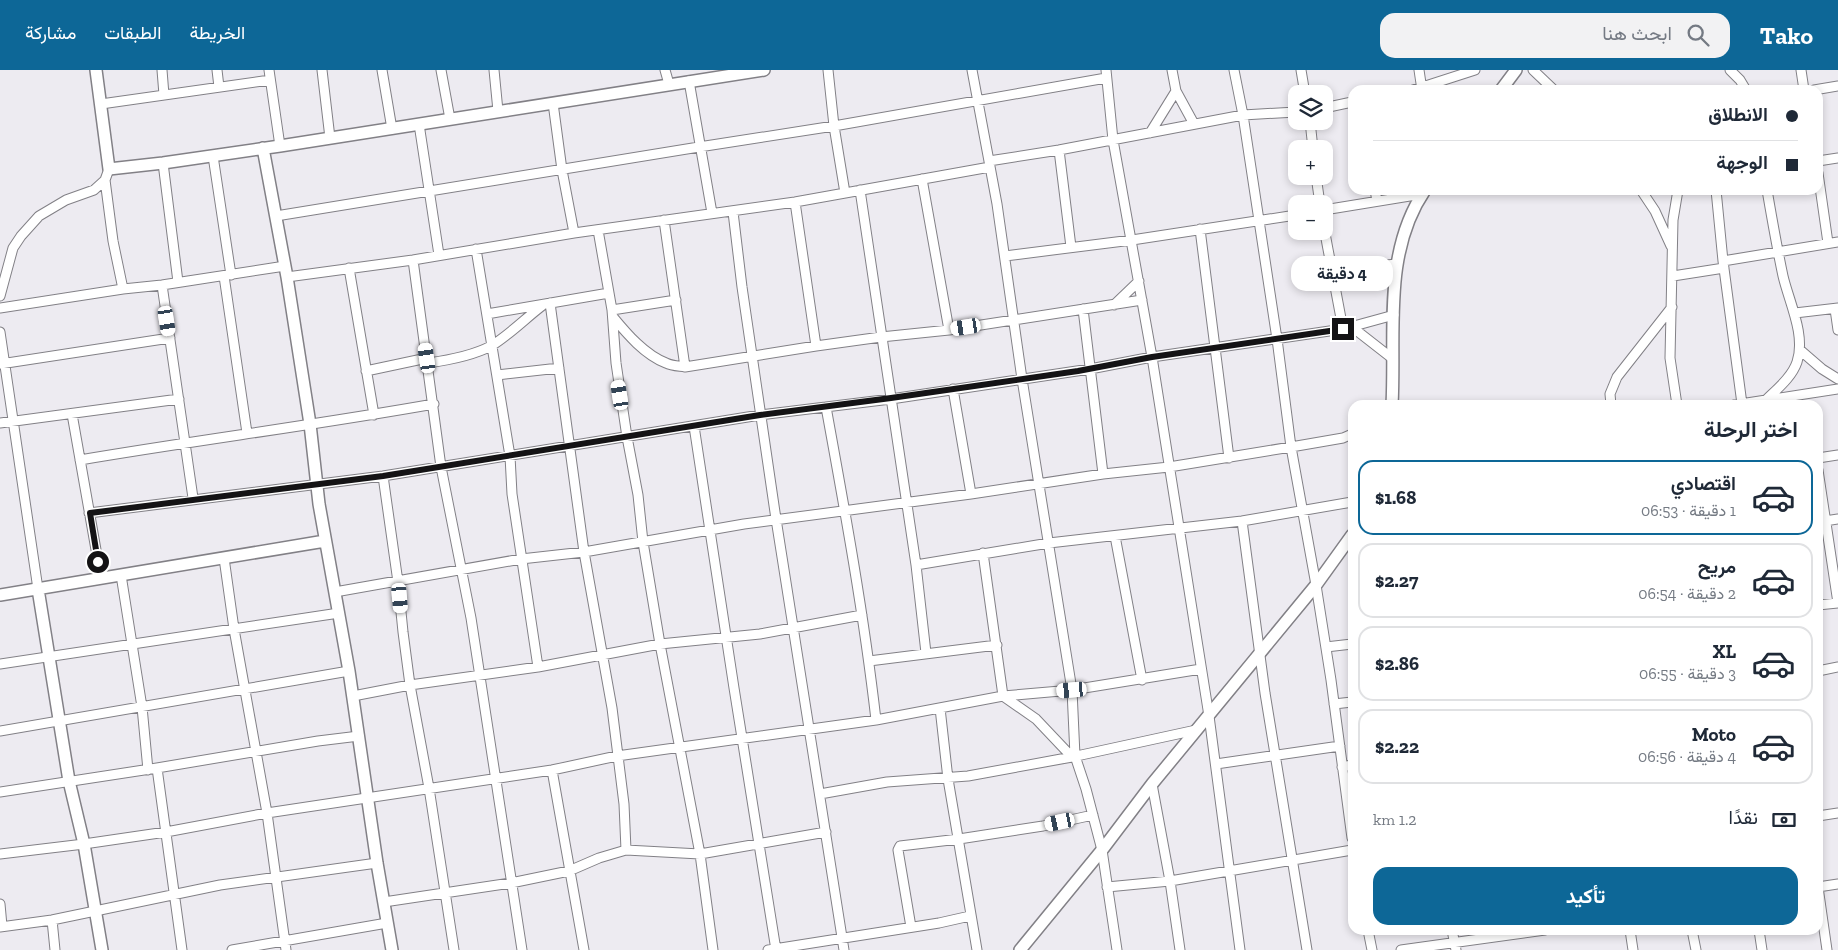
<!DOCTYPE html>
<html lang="ar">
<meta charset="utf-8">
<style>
body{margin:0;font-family:"Zilla Slab",Vazirmatn,serif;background:#f2f2f3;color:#1f2937;direction:rtl;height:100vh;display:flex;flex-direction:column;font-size:19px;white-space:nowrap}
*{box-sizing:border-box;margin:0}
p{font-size:16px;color:#747a83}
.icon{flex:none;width:28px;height:28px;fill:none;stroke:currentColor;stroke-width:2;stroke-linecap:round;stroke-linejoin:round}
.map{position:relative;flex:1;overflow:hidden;direction:ltr}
.drawer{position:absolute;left:1348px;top:330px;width:475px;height:535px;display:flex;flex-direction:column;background:#fff;border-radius:15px;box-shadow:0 2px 8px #0003;direction:rtl}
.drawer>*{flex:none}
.top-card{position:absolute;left:1348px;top:15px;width:475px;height:110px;border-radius:15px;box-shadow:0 2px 8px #0003;direction:rtl;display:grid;align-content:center;height:110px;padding:0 25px;background:#fff}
.controls{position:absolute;left:1288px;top:15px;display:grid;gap:10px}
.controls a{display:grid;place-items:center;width:45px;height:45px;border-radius:10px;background:#fff;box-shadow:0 2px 8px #0003;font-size:25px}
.end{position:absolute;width:22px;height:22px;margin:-11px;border:6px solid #141315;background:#fff;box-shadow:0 0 0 2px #fff}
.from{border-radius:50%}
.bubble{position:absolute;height:35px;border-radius:15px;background:#fff;box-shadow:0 2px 8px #0003;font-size:16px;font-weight:700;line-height:35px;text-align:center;direction:rtl}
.car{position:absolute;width:15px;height:30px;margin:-15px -8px;border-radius:6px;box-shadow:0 0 4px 1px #0007;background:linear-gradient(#fff 24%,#345 0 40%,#fff 0 76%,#345 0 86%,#fff 0)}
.top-card b{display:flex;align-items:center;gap:18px;height:48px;font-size:19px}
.top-card b+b{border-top:1px solid #e0e1e3}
.top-card i{width:12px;height:12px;background:#1f2937}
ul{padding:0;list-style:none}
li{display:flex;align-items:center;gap:15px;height:75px;margin:0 10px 8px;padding:0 15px;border:2px solid #e0e1e3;border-radius:15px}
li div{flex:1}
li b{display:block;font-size:19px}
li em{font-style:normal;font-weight:700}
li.active{border-color:#0d6797}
li>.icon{width:45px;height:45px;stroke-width:1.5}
h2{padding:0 25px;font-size:22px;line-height:60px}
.pay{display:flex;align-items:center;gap:12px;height:55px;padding:0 25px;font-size:19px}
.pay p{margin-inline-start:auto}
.button{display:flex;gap:10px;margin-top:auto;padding:10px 25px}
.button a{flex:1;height:58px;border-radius:15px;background:#0d6797;color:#fff;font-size:20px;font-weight:700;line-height:58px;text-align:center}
header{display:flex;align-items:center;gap:30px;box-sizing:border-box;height:70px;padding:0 25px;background:#0d6797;color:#fff}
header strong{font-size:24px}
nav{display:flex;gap:28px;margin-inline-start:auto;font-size:18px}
.search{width:350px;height:45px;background:#f2f2f3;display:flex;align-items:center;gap:12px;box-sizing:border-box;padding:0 18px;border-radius:15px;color:#747a83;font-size:19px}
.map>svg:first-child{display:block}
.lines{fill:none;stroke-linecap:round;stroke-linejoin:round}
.street-casing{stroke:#828086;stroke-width:11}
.secondary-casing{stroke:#828086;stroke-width:14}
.street{stroke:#fff;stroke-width:9}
.secondary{stroke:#fff;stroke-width:11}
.route{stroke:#141315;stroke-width:6}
</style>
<header>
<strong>Tako</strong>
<div class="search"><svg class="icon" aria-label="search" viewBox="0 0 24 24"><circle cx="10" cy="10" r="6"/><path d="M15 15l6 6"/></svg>ابحث هنا</div>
<nav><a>الخريطة</a><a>الطبقات</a><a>مشاركة</a></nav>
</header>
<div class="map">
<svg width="1838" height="880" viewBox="0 0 1838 880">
<rect width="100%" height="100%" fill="#edebf1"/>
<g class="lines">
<defs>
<path id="street" d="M 162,0 L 164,25
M 217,0 L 219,17
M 269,0 L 280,76
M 322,0 L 330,68
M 382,0 L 392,59
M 441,0 L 450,49
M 494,0 L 498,41
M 665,0 L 669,14
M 828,0 L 834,56 L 845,123
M 972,0 L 997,134 L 1022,309 L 1072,620 L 1075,686 L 1086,719 L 1102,780 L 1117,880
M 1106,0 L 1113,70 L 1152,287 L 1209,646 L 1240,880
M 1172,0 L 1176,21 L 1194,54
M 1234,0 L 1243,45 L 1277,269 L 1291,377 L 1316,515 L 1331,610 L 1352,768
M 1301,0 L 1305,24
M 1419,0 L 1422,20
M 1533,0 L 1554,20
M 1730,0 L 1740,10 L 1746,20
M 1801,0 L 1804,20
M 689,11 L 712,143
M 1413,20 L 1475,0
M 1814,20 L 1838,16
M 553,33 L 562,100 L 574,163
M 101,34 L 270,10
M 1324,38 L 1352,32
M 1310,51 L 1313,79
M 419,54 L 439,185
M 1150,63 L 1176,21
M 1059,80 L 1071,177
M 213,86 L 231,205
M 989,91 L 1059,80 L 1243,45 L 1296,42
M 1818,91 L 1838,88
M 163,93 L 178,212
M 1818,103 L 1828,173
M 1316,106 L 1320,134
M 922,109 L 949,260
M 105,110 L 113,171 L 123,219
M 860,120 L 916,495 L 926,583
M 1375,120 L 1377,131
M 1641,120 L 1655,141 L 1671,176
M 1716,120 L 1723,191 L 1838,172
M 795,132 L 816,276
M 1324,140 L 1422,124
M 733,142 L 742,217 L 776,449 L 844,880
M 276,146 L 699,77 L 834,56 L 1106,8
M 664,150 L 685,297
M 1324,158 L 1343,259
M 1200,159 L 1229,388
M 598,160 L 612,240 L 616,293 L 627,367 L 638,425 L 643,472 L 660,574 L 700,784 L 713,880
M 476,179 L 510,386 L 512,424 L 538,597
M 1005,186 L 1132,170 L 1296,145
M 413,190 L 441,397 L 471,548 L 522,880
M 1723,191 L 1742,334
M 349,198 L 374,345
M 1332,200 L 1397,194
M 224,206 L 247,363
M 1673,206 L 1724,198
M 287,207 L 413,190 L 574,163 L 795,132 L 990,97
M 162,215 L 193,428
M 0,226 L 13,178 L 21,166 L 39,146 L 66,130 L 94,120 L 105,110 L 109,99
M 550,233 L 584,482 L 612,638 L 624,734 L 626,780
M 1114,235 L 1139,211
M 0,238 L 123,219 L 162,215 L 285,196
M 1083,239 L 1103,404
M 1835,239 L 1838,260
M 612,240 L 676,230
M 1795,243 L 1838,238
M 487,244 L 609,223
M 613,247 C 627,264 645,285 666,293 C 672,296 679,296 685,297 L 816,276 L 881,267 L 949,260 L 1142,230
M 1352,257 L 1393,289
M 0,262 L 38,519
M 1800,280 L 1822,299 L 1838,309
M 428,293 C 450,290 472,286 491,276 C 508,266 527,247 543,235
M 0,294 L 170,268
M 366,301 L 427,288
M 497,305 L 559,298
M 953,319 L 971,424
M 1766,330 C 1777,319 1792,307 1797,292 C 1806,265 1789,232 1783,206 C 1777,178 1772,149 1767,120
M 1611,335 L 1610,324 L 1617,307 L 1672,237
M 1677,335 L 1670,288 L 1673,150 L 1678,120
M 1734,335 L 1838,319
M 826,337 C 845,441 864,545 876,650
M 72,344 L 101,508
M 0,353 L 179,329
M 694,356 L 734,618 L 776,880
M 1818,388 L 1838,385
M 80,390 C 198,370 316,355 434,334
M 1818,400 L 1838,533
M 383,406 L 398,512 L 403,562 L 410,615 L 429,718 L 454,880
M 89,443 L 383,406 L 760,345 L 891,329 L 1090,299 L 1152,287 L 1343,259 L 1394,245
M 1242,451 L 1265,623 L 1307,880
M 1825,451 L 1838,449
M 1115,466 L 1142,610
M 983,483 L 1003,626 L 1036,649 L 1072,687
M 224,488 L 234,559 L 267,743 L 286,880
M 916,495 L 1049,473 L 1242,451 L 1352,432
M 121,505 L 142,637 L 148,700
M 335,522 L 521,489 L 584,482 L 744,454 L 971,424 L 1103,404 L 1169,397 L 1291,377 L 1343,368 L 1352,364
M 1818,535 L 1838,533
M 1326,577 L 1352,574
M 869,591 L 997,575
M 0,594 L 339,543
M 1818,601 L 1838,597
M 353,626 L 410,615 L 538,597 L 660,574 L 760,564 L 862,545
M 1334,634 L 1352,632
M 940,638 L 948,709 L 977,880
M 0,661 L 349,601
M 1216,694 L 1340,676
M 1342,697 L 1352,695
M 157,698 L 182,880
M 552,700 L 584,880
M 1152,714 L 1170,811 L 1180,880
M 0,722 L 157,698 L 318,671 L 359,666
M 820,724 L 887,712 L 968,706 L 1072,687 L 1196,660
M 1818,746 L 1838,743
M 0,784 L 84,774 L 166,762 L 267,743 L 552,700 L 617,686 L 876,650 L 1003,626 L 1072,620 L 1201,599
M 1107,817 L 1170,811 L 1352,780
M 1818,817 L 1827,880
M 1818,817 L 1838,814
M 384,832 L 511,813 L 569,801 L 599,788 L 626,780 L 700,784 L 826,762
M 0,834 L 2,856
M 52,850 L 55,880
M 0,857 L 52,850 L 220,815 L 377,793
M 911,857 L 898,780 L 900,776 L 959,769 L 1043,756 L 1093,745
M 1368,860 L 1372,880
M 1452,860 L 1456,880
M 1630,860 L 1633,880
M 1692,860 L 1696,880
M 1759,860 L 1762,880
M 232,880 L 387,853
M 768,880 L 939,853 L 970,846
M 1401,880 L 1545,860"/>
<path id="secondary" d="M 96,0 L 109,99 L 163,93 L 280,76 L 764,0
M 1501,20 L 1516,0
M 263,78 L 287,207 L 310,354 L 319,434 L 349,601 L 377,793 L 392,880
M 1392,335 C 1396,263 1382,183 1425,120
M 38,519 L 69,711 L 84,774 L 102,880
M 0,525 L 325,471
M 1020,880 L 1102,780 L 1152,714 L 1316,515 L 1352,465"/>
</defs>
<use href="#street" class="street-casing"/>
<use href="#secondary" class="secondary-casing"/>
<use href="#street" class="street"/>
<use href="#secondary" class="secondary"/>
</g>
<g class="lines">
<path class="route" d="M 98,492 L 90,443 L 383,406 L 760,345 L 891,328 L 1078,301 L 1152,287 L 1343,259"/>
</g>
</svg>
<div class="controls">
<a><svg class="icon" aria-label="layers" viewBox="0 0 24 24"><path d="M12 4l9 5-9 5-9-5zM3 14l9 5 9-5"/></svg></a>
<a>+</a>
<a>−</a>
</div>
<i class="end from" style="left:98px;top:492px"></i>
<i class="end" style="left:1343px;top:259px"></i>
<div class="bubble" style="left:1291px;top:186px;width:102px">4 دقيقة</div>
<i class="car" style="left:167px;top:251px;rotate:171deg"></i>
<i class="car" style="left:966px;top:257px;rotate:261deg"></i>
<i class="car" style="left:427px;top:288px;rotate:352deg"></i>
<i class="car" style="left:620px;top:325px;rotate:351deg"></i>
<i class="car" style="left:400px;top:528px;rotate:175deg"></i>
<i class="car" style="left:1072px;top:620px;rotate:265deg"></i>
<i class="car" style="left:1060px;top:752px;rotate:258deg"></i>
<div class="top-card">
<b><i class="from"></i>الانطلاق</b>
<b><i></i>الوجهة</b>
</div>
<section class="drawer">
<h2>اختر الرحلة</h2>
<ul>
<li class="active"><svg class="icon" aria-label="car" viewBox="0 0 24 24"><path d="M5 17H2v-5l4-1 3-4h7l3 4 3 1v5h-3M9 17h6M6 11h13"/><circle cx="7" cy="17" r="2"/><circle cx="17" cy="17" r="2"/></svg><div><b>اقتصادي</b><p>1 دقيقة · 06:53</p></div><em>$1.68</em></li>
<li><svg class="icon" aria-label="car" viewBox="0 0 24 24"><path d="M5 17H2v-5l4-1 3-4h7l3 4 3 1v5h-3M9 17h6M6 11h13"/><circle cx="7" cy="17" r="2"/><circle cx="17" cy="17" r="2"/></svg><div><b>مريح</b><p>2 دقيقة · 06:54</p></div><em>$2.27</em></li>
<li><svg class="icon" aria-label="car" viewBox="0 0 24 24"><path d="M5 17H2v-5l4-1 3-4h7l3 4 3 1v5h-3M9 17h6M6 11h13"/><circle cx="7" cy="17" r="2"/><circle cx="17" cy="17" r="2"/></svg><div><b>XL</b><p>3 دقيقة · 06:55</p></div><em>$2.86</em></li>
<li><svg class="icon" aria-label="car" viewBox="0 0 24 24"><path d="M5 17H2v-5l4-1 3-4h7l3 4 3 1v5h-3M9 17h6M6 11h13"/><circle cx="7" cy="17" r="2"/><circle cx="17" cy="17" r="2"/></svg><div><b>Moto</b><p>4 دقيقة · 06:56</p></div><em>$2.22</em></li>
</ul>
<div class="pay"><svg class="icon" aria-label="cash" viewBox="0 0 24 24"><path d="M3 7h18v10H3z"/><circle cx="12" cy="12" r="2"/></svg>نقدًا<p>1.2 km</p></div>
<div class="button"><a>تأكيد</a></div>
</section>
</div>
